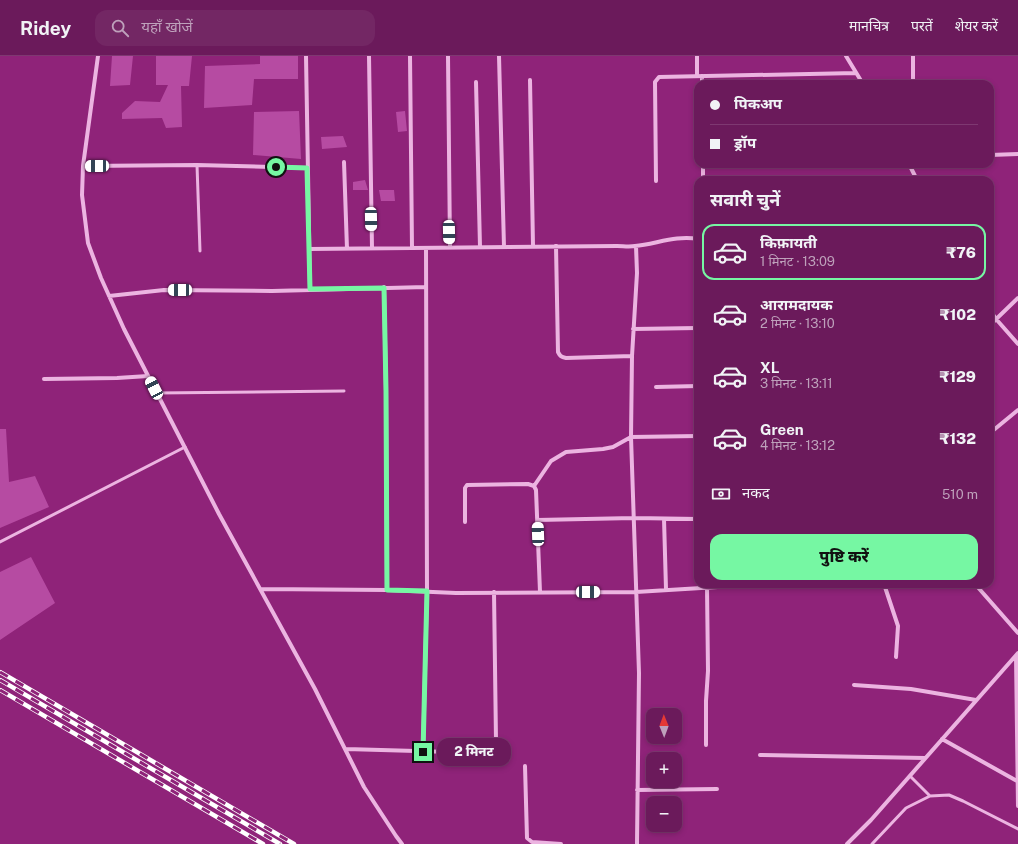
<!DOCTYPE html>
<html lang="hi">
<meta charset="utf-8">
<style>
body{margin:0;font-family:"Public Sans","Noto Sans Devanagari",sans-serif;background:#732764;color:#f1f3f6;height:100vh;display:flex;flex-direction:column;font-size:15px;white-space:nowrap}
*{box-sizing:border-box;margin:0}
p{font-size:13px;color:#bea1bb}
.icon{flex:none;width:22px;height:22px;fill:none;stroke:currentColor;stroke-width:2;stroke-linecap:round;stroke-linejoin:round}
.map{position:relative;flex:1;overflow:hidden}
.drawer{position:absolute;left:694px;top:120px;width:300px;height:412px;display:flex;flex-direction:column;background:#6b1a5b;border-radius:12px;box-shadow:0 2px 6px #0003,0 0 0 1px #7e3871}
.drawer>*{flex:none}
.hud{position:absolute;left:694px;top:24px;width:300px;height:88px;border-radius:12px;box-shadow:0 2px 6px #0003,0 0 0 1px #7e3871;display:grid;align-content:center;height:88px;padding:0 16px;background:#6b1a5b}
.needle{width:26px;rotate:359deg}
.buttons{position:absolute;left:646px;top:652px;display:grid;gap:8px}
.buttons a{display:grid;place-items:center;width:36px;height:36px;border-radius:8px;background:#6b1a5b;box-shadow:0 2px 6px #0003,0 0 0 1px #7e3871;font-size:20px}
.end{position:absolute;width:18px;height:18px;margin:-9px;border:5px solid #76f7a3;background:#111;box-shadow:0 0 0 2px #111}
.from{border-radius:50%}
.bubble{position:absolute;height:28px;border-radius:12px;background:#6b1a5b;box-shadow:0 2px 6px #0003,0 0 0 1px #7e3871;font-size:13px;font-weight:800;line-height:28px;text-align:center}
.car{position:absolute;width:12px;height:24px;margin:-12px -6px;border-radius:5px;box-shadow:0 0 3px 1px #0007;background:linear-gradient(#fff 24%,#345 0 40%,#fff 0 76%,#345 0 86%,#fff 0)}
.hud b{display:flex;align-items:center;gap:14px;height:38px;font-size:15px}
.hud b+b{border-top:1px solid #7e3871}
.hud i{width:10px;height:10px;background:#f1f3f6}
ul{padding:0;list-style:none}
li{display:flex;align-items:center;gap:12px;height:56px;margin:0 8px 6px;padding:0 8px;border:2px solid transparent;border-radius:12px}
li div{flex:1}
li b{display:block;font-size:15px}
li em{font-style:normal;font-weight:800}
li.selected{border-color:#76f7a3}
li>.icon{width:36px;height:36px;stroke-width:1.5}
h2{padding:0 16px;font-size:18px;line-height:48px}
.pay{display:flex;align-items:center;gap:10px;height:44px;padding:0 16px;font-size:15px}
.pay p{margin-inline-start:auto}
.action{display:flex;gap:8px;margin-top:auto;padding:8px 16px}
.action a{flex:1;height:46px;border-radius:12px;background:#76f7a3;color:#111;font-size:16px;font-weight:800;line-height:46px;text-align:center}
header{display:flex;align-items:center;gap:24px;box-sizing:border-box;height:56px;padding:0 20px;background:#6b1a5b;border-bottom:1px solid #7e3871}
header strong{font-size:19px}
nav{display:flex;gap:22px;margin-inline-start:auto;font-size:14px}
.search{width:280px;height:36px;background:#732764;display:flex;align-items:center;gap:10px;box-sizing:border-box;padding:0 14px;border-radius:12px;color:#bea1bb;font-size:15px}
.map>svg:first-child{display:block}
.building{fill:#b64ba2}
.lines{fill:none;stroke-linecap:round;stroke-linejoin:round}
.service{stroke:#ecb4e1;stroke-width:3}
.minor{stroke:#ecb4e1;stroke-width:4}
.rail-casing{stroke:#fff;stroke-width:4.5}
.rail{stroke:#8f2379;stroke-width:3;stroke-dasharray:9;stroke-linecap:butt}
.route{stroke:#76f7a3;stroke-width:5}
</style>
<header>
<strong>Ridey</strong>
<div class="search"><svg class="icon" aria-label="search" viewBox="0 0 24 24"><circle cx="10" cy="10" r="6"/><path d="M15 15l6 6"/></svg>यहाँ खोजें</div>
<nav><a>मानचित्र</a><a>परतें</a><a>शेयर करें</a></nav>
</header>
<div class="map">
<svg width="1018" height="788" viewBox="0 0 1018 788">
<rect width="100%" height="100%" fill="#8f2379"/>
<path class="building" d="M 112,0 L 133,0 L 130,29 L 110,30 Z
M 156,0 L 192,0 L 189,30 L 181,30 L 182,71 L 166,72 L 162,62 L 122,63 L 122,57 L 135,45 L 160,46 L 168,29 L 156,29 Z
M 260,0 L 298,0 L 298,23 L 254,23 L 252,49 L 204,52 L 205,10 L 260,8 Z
M 299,55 L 301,103 L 253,99 L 254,56 Z
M 405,55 L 407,75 L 398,76 L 396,56 Z
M 343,80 L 347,91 L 322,93 L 321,81 Z
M 365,124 L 368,134 L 353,134 L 353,126 Z
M 379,134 L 394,134 L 395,145 L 381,145 Z
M 0,373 L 6,373 L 9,426 L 35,420 L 49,451 L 0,472 Z
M 31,501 L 55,547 L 0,584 L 0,516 Z"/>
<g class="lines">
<path class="service" d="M 197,109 L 200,195
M 157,337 L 344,335
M 0,486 L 185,391
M 910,720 L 930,740
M 872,788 L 906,752 L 930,740 L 949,739 L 963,745 L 1018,773"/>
<path class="minor" d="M 98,0 L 83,110 L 82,139 L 88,187 L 101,222 L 124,273 L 219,458 L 315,633 L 364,731 L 396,780 L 402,788
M 306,0 L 310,233
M 369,0 L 372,192
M 410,0 L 412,192
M 448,0 L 450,191
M 499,0 L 504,191
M 697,0 L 697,20
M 846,0 L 863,28
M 913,0 L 913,28
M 702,20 L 702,28
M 530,24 L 533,190
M 476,26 L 480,191
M 990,99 L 1018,98
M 344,106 L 347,193
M 703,108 L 703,122
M 909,108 L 917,124
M 83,110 L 197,109 L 307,112
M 656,125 L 655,26 L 659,21 L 856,17
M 556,190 L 558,296 C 560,300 561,301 566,302 L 632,300
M 636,190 L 637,217 L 632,300 L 631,381 L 639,617 L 637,788
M 309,193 C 412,192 514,191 617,190 C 623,190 629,191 635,190 C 656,188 676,179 698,183
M 384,231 L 386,335 L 387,534
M 109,240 L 164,234 L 272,235 L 426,231
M 990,254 L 996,263 L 1018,288
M 990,269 L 1018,242
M 633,273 L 698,272
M 44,323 L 117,322 L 148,320
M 656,331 L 698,330
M 990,377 L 1018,354
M 534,430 L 551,405 L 566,396 L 603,393 L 613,391 L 631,381 L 698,380
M 664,463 L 666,533
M 537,464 L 634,462 L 698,463
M 465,466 L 465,432 L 467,429 L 528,428 L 534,430 L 536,434 L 540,536
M 975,528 L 1018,577
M 885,531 L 898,570 L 896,601
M 261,533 L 387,534 L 456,537 L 636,536 L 734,530 L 885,531 L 975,529
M 1016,600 L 1018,750
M 854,629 L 911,633 L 976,644
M 942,683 L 1017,725
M 706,689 L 706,645 L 708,615 L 707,531
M 346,693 L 451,696 L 486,696 C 492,694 495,691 496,685 L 494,536
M 423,696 L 427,535 L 426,192
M 760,699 L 925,702
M 525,710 L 527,782 L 532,786 L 561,788
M 637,734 L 717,733
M 847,788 L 871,764 L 1018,597"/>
<defs>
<path id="rail" d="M 0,616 L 294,788
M 0,624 L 280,788
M 0,634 L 263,788"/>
</defs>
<use href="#rail" class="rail-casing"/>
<use href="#rail" class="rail"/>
</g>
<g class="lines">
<path class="route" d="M 276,111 L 307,112 L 310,233 L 384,232 L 386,335 L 387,534 L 427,535 L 423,696"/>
</g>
</svg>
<div class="buttons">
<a><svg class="needle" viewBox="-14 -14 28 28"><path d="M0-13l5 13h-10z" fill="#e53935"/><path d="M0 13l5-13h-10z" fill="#bea1bb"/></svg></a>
<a>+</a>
<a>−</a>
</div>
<i class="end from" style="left:276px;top:111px"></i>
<i class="end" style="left:423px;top:696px"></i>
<div class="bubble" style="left:437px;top:682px;width:74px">2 मिनट</div>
<i class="car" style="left:97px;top:110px;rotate:269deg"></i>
<i class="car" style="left:371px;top:163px;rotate:179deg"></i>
<i class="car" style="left:449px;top:176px;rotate:179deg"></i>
<i class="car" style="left:180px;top:234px;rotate:270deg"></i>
<i class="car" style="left:154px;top:332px;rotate:333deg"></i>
<i class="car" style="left:538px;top:478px;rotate:358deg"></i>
<i class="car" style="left:588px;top:536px;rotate:90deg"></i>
<div class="hud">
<b><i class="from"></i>पिकअप</b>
<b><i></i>ड्रॉप</b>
</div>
<section class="drawer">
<h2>सवारी चुनें</h2>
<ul>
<li class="selected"><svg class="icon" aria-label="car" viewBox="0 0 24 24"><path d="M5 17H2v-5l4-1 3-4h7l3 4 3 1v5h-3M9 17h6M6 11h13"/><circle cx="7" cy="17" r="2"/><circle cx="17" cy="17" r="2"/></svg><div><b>किफ़ायती</b><p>1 मिनट · 13:09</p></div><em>₹76</em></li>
<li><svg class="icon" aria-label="car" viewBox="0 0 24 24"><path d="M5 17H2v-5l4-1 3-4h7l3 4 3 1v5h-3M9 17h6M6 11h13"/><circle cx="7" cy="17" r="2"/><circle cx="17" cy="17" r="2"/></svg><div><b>आरामदायक</b><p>2 मिनट · 13:10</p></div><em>₹102</em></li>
<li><svg class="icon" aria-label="car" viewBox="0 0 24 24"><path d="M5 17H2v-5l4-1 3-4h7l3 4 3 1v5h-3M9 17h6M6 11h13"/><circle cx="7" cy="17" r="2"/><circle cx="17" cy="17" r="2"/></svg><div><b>XL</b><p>3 मिनट · 13:11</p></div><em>₹129</em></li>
<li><svg class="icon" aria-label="car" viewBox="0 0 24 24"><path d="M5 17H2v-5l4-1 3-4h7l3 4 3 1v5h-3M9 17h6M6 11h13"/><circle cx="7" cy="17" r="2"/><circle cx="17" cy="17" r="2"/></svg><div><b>Green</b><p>4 मिनट · 13:12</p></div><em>₹132</em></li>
</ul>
<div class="pay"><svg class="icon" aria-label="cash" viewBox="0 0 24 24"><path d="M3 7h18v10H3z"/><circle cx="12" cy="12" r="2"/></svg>नकद<p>510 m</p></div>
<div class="action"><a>पुष्टि करें</a></div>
</section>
</div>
